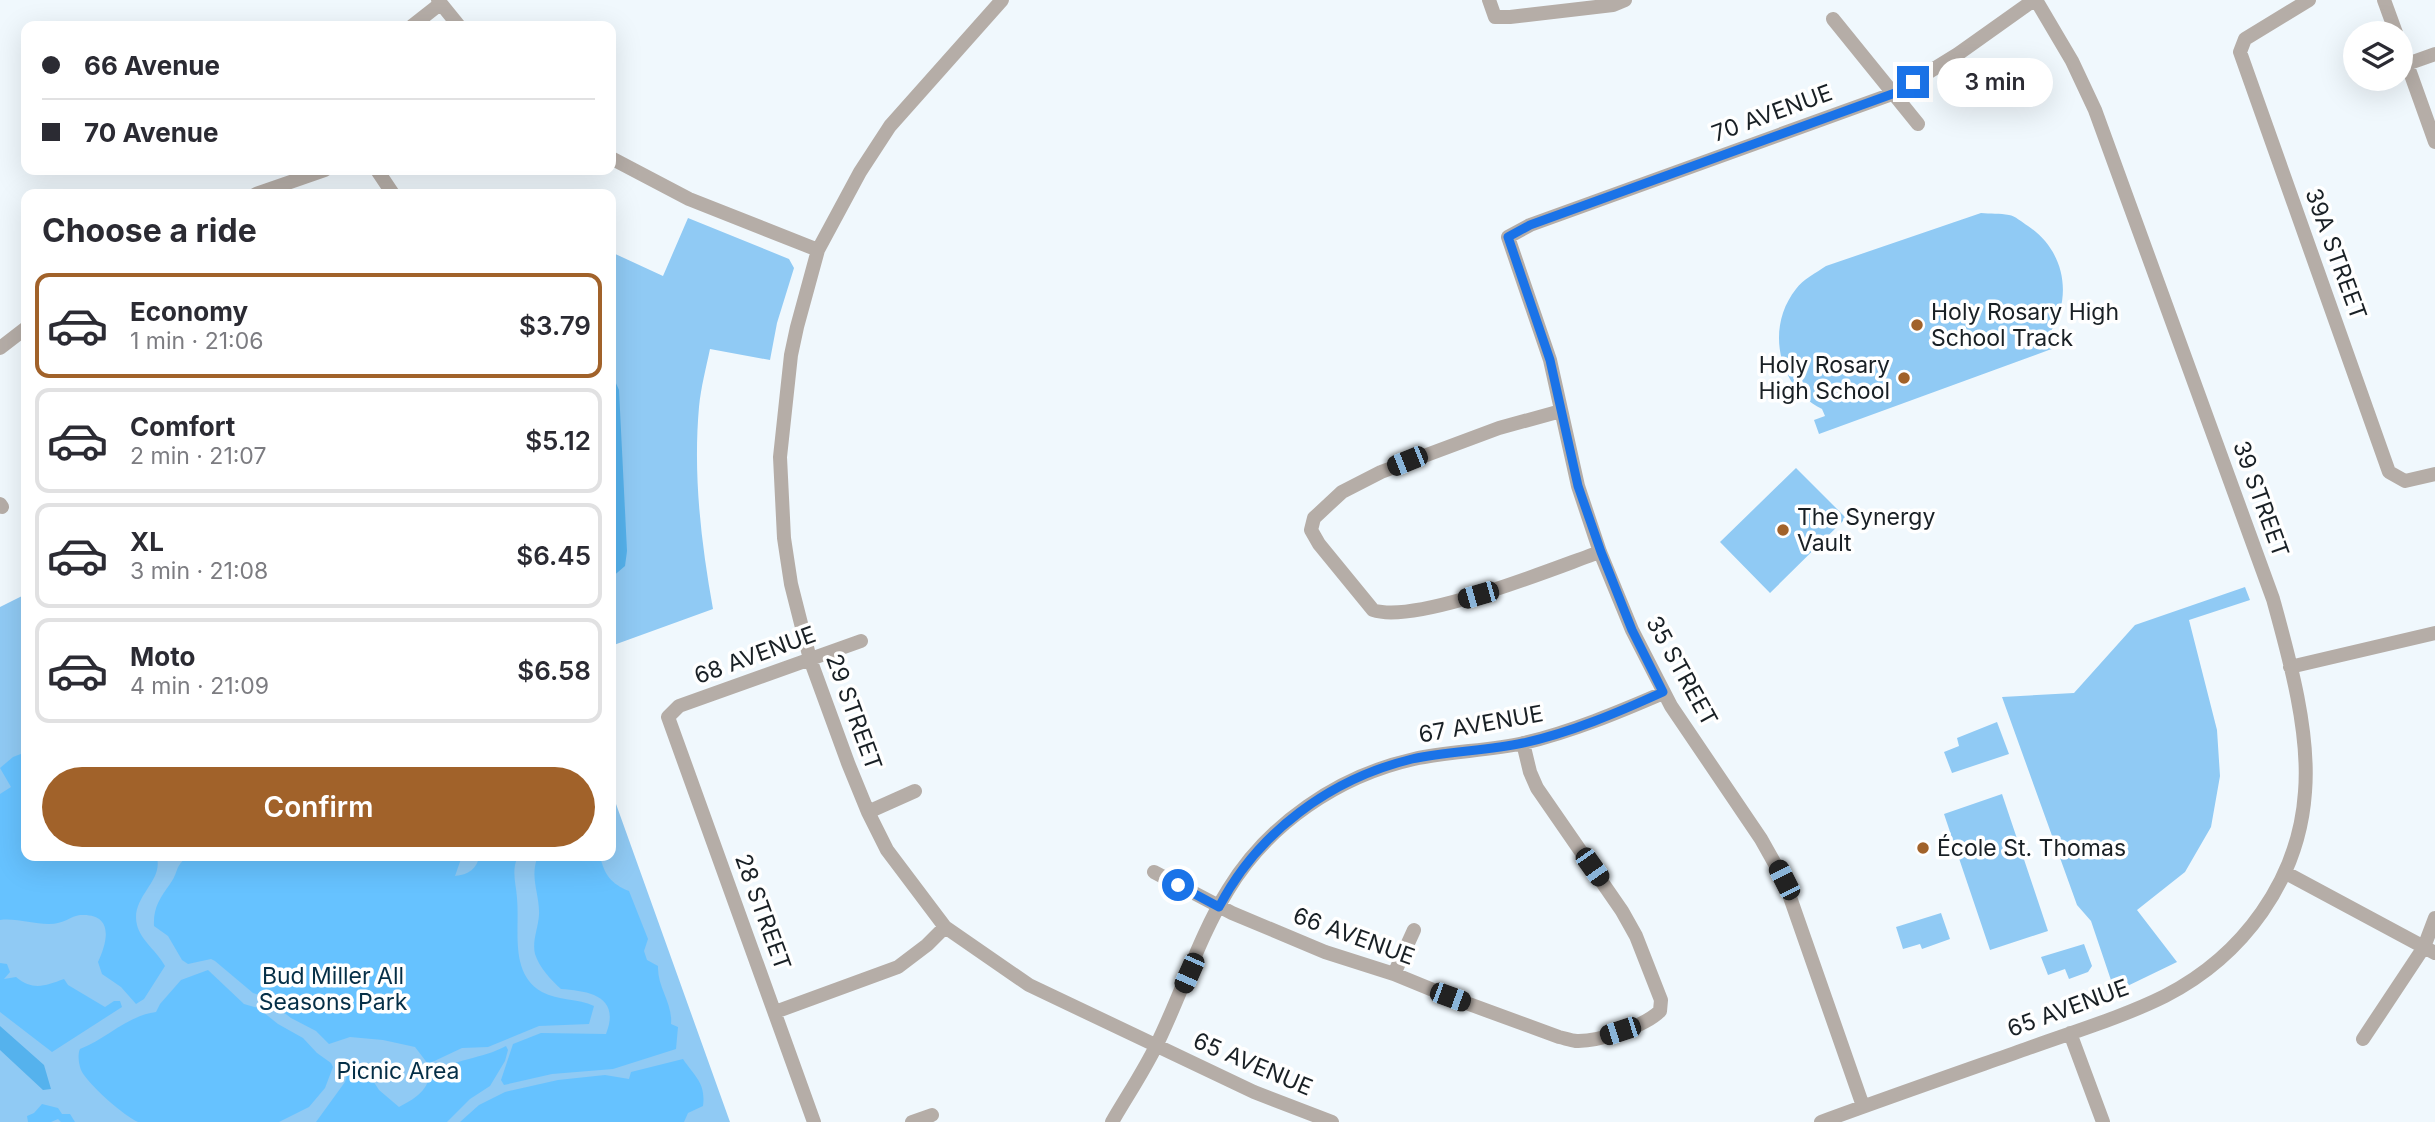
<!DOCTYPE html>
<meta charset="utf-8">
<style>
body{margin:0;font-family:Inter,sans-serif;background:#f7f7f7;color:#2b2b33;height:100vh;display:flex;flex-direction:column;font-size:26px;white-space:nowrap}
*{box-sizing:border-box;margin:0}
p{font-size:23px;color:#7c7c81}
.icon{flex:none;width:38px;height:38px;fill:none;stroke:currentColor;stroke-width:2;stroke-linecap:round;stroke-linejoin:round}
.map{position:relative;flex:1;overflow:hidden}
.panel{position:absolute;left:21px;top:189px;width:595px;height:672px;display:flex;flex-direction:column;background:#fff;border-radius:14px;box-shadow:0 7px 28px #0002}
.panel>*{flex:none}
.banner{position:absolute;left:21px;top:21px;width:595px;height:154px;border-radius:14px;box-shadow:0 7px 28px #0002;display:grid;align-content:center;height:154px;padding:0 21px;background:#fff}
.fabs{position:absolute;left:2343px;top:21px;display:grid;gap:14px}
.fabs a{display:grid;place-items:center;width:70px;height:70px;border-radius:50%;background:#fff;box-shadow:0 7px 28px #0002;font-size:35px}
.end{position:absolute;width:32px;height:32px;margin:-16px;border:9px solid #1a73e8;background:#fff;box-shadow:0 0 0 4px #fff}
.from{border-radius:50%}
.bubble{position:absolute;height:49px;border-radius:24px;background:#fff;box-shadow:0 7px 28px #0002;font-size:23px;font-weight:600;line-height:49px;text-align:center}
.car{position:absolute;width:21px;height:42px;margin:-21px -10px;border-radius:9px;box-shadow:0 0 5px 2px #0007;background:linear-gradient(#222 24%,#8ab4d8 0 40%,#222 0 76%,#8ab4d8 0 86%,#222 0)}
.banner b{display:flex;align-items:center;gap:24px;height:66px;font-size:26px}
.banner b+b{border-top:2px solid #e1e1e2}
.banner i{width:18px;height:18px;background:#2b2b33}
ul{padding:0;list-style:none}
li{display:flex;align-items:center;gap:21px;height:105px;margin:0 14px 10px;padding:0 7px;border:4px solid #e1e1e2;border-radius:14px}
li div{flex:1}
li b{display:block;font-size:26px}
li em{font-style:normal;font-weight:600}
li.current{border-color:#a1622a}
li>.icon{width:63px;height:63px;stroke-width:1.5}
h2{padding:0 21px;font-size:32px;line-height:84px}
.primary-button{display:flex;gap:14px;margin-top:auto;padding:14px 21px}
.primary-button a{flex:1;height:80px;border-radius:42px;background:#a1622a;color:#fff;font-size:28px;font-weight:600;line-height:80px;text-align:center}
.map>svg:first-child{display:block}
.green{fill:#90caf4}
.forest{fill:#66c2ff}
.water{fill:#55b2ed}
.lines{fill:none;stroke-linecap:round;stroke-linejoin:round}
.minor{stroke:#b5ada7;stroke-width:14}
.route{stroke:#1a73e8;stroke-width:9}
.poi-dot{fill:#a1622a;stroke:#fff;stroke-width:2.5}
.labels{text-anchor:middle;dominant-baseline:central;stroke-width:7;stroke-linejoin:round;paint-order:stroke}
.street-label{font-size:23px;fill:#192025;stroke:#fff}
.poi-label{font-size:23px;fill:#192025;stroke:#fff;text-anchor:start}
.park-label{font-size:23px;fill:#052f47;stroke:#fff}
</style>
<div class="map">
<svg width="2435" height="1122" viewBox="0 0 2435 1122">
<rect width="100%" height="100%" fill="#f0f8fd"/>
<path class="green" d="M 1981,213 C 1990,214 2000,213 2009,215 C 2015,216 2022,222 2028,226 C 2064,250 2073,295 2051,331 L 2057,347 L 1819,434 L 1814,420 L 1825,416 L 1822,409 C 1778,387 1765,328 1796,289 C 1803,279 1816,273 1826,266 Z
M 688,218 L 789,259 L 794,268 L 777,323 L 770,360 L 710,349 C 706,368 701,387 699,407 C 693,475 701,542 713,609 L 611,646 L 611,252 L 663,276 Z
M 1796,468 L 1846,518 L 1770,593 L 1720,542 Z
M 2245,587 L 2250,600 L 2189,620 L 2217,730 L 2220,776 L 2211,827 L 2185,872 L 2137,910 L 2177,962 L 2115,992 L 2091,921 L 2077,905 L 2002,697 L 2074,693 L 2135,625 Z
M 26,594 L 26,856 L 611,856 L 611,790 L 730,1122 L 0,1122 L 0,607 Z
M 1997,722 L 2009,754 L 1952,773 L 1944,752 L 1959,746 L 1957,738 Z
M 2002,794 L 2048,931 L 1990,950 L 1944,814 Z
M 1941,913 L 1950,939 L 1922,949 L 1920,944 L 1903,949 L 1896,927 Z
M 2084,944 L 2092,966 L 2088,972 L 2069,979 L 2065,969 L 2048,975 L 2041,957 Z"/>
<path class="forest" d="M 26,752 L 26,856 L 155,856 L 157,858 C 163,882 130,897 137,925 C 141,941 158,952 165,966 L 144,999 L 136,1004 L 121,987 L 102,974 L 98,962 C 108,941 114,913 80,915 C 71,916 64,924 49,924 C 32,924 17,918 0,920 L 0,794 L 11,787 L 0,768 L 13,757 Z
M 188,856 L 462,856 L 455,876 C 468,875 478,868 479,856 L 518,856 C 511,871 516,883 517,898 C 520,930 509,973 542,992 C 558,1001 578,998 594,1006 L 589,1024 L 539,1026 L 488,1047 L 462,1048 L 428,1064 L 415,1047 L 383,1040 L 350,1037 L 329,1044 L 316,1031 L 291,1018 L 264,997 L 253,993 L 215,961 L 211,959 L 188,964 L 182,960 L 168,936 L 154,926 C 153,908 160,898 170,884 C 179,872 174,867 188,856 Z
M 538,856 L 600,856 C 604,874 611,884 629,891 L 648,939 L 644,951 L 647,960 L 658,966 C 657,987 673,1003 671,1024 L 678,1027 L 676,1049 L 613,1069 L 552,1074 L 504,1085 L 501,1080 L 513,1044 L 541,1033 L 606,1034 C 621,996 589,991 561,989 C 551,980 539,967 535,954 C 532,941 538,929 539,915 C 540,894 529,877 538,856 Z
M 0,963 L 7,964 L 10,972 L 4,979 L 16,977 C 33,991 45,986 64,979 L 68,985 L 105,1007 L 114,1001 L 120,1001 L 122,1007 L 52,1052 L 0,1012 Z
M 208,970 L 244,1004 L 258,1008 L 278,1024 L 303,1038 L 317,1053 L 331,1063 L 333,1067 L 325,1088 L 309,1107 L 279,1122 L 138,1122 C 123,1115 94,1089 84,1075 C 79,1069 77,1055 80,1049 C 107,1039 126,1016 156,1012 L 160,1004 L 181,980 Z
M 506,1046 L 508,1050 L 505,1061 L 490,1086 L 470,1099 L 447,1122 L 316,1122 L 345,1082 L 348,1072 L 368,1073 L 379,1090 L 399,1107 C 414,1099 427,1092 430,1074 C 454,1059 482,1059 506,1046 Z
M 683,1059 C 695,1077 706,1083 703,1106 L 688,1113 L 684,1122 L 460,1122 L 479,1105 L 505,1092 L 558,1080 L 605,1075 L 629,1079 L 631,1072 Z
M 42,1104 L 58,1108 L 62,1114 L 70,1114 L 75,1122 L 61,1122 L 58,1119 L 51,1122 L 28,1122 L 27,1116 L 34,1113 Z"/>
<path class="water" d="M 611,372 L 619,390 L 627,551 L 625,566 L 611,578 Z
M 0,1026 L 44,1065 L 51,1089 L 43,1090 L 0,1050 Z"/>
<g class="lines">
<path class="minor" d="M 438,0 L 459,26
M 1002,0 L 890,126 L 860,172 L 818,250 L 797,327 L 791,355 L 780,457 L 784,538 L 791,584 L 810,659 L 848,763 L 868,812 L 887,850 L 945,927 L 1029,985 L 1254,1092 L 1332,1122
M 1489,0 L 1495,17 L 1510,17 L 1613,5 L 1625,0
M 2309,0 L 2245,39 L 2240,52 L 2389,472 L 2405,481 L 2435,474
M 2384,0 L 2396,33
M 1833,19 L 1918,124
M 412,26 L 440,4
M 2401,47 L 2435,142
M 2407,64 L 2435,54
M 611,158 L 689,199 L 818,250
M 377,170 L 393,194
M 256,194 L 325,170
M 0,348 L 26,328
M 1561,411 L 1499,428 L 1381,472 L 1342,492 L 1314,518 L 1311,530 L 1319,544 L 1373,610 C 1416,625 1554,568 1600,552
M 0,504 L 2,507
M 2290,667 L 2435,633
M 868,812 L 915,791
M 1154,872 L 1232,913 L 1325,952 L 1394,974 L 1450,997 L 1559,1037 C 1564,1038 1570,1040 1576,1041 C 1598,1042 1645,1026 1660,1011 L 1661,1000 L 1636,936 L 1622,911 L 1537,788 L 1530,772 L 1523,743
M 2286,873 L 2435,953
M 1394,974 L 1414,930
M 775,1012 L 898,967 L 927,945 L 945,927
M 2070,1033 L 2103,1122
M 2363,1039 L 2424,947 L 2435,918
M 1863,1106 L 1784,880 L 1761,839 L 1671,706 L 1632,630 L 1600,552 L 1578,486 L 1550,360 L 1508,237 L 1530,225 L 1895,93 L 1958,54 L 2034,0
M 814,1122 L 668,717 L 679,706 L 861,641
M 912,1122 L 932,1115
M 1112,1122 C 1127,1096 1144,1071 1157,1044 C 1181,995 1200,935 1228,890 C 1268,824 1338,776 1414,759 C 1450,751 1488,751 1524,743 C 1571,732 1619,712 1663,693
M 1821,1122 C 1889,1097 1958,1073 2026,1049 C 2070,1033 2123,1017 2165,996 C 2243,956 2299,880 2305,792 C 2310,731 2289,657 2273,599 L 2095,110 L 2072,61 L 2036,0"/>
</g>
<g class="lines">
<path class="route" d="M 1178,885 L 1219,907 C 1258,832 1330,779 1412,759 C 1448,751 1486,751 1523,743 C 1570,733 1619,712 1663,692 L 1632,630 L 1601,552 L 1578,486 L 1550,360 L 1508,237 L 1530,225 L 1895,93 L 1913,82"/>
</g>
<g class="poi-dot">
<circle cx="1917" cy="325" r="7"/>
<circle cx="1904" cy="378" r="7"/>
<circle cx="1783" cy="530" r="7"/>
<circle cx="1923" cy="848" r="7"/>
</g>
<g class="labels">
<g class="street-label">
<text transform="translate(1772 113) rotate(-20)">70 AVENUE</text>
<text transform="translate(2336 254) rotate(70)">39A STREET</text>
<text transform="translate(2261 499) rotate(70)">39 STREET</text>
<text transform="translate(755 655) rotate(-20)">68 AVENUE</text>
<text transform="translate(1682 671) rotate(61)">35 STREET</text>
<text transform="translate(854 712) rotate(70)">29 STREET</text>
<text transform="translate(1481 724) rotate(-10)">67 AVENUE</text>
<text transform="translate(763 912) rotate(70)">28 STREET</text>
<text transform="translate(1354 936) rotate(20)">66 AVENUE</text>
<text transform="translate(2068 1008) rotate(-20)">65 AVENUE</text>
<text transform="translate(1253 1064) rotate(23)">65 AVENUE</text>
</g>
<g class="poi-label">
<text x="1931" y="312">Holy Rosary High<tspan x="1931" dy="26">School Track</tspan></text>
<text x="1890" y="365" text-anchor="end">Holy Rosary<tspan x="1890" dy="26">High School</tspan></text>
<text x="1797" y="517">The Synergy<tspan x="1797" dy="26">Vault</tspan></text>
<text x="1937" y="848">École St. Thomas</text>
</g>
<g class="park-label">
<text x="333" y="976">Bud Miller All<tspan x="333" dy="26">Seasons Park</tspan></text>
<text x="398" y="1071">Picnic Area</text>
</g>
</g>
</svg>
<div class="fabs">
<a><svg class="icon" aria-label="layers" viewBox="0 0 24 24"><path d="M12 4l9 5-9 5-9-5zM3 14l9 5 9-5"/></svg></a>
</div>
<i class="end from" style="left:1178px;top:885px"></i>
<i class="end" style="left:1913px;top:82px"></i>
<div class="bubble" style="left:1937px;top:58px;width:116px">3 min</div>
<i class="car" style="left:1407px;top:461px;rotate:248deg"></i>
<i class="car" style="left:1478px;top:595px;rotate:254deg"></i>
<i class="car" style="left:1592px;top:867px;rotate:145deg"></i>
<i class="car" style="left:1784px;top:880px;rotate:333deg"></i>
<i class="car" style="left:1189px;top:973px;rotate:204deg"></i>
<i class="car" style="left:1450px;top:997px;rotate:110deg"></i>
<i class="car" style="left:1620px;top:1031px;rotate:252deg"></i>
<div class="banner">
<b><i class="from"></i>66 Avenue</b>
<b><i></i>70 Avenue</b>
</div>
<section class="panel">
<h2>Choose a ride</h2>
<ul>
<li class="current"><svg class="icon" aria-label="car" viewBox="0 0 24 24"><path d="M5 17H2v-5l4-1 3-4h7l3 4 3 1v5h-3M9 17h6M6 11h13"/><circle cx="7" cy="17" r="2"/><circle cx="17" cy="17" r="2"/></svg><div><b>Economy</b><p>1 min · 21:06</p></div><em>$3.79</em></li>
<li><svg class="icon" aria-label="car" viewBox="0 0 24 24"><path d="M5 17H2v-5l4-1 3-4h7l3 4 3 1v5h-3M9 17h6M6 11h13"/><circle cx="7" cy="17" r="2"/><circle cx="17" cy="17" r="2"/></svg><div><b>Comfort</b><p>2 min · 21:07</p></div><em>$5.12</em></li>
<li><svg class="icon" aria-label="car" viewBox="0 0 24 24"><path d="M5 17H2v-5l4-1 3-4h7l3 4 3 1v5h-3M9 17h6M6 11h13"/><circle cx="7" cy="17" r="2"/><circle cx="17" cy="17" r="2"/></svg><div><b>XL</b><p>3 min · 21:08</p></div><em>$6.45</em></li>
<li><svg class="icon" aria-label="car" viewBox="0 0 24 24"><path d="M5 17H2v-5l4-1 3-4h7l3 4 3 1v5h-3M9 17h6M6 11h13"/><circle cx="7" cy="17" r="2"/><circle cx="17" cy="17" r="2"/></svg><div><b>Moto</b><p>4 min · 21:09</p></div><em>$6.58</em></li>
</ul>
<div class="primary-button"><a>Confirm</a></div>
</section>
</div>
